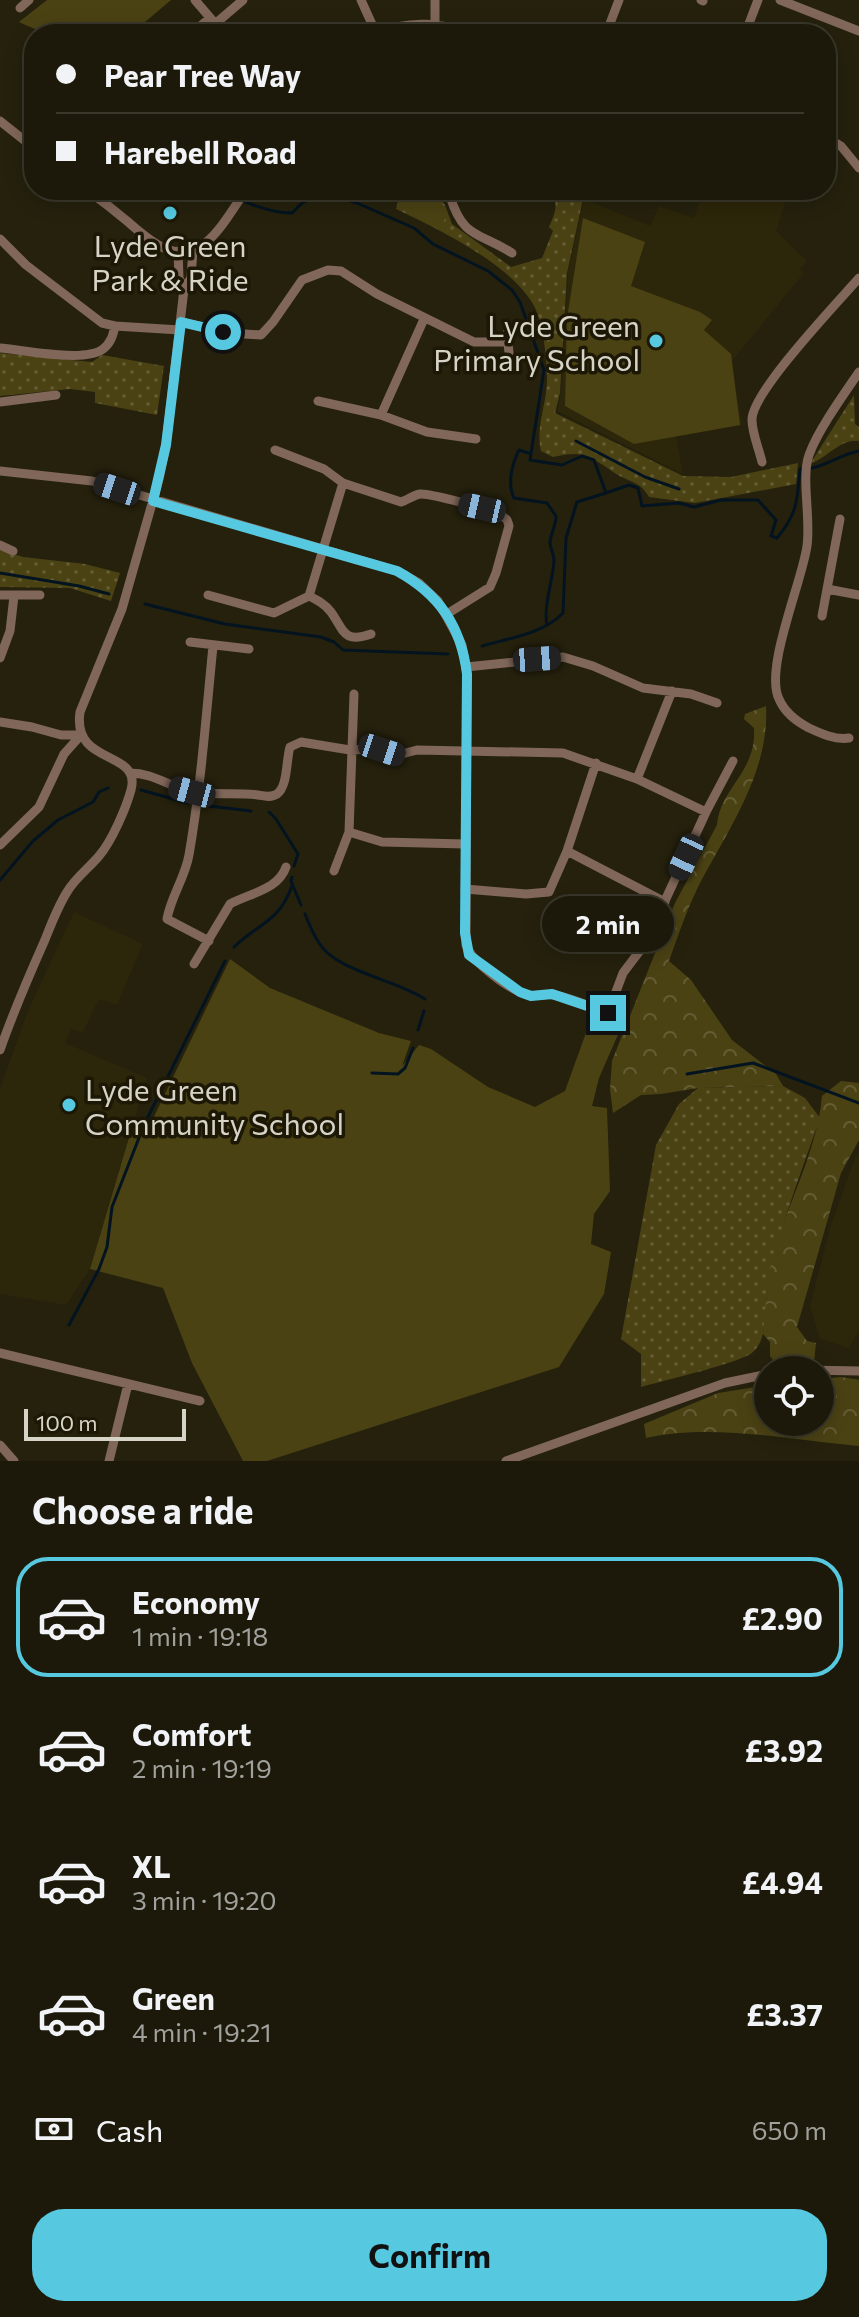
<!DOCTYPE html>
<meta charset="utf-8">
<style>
body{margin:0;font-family:Commissioner,sans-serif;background:#292618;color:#f1f3f6;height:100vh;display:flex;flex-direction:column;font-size:30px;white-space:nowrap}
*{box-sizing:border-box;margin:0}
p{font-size:26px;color:#a0a09c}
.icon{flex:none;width:44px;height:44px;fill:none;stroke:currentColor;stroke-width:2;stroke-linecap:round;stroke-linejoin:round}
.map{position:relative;height:1461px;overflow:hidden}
.side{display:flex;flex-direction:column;background:#1c190a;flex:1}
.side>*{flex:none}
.top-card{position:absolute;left:24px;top:24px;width:812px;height:176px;border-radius:32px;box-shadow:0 4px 20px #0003,0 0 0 2px #3a382b;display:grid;align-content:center;height:176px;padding:0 32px;background:#1c190a}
.fabs{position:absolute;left:754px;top:1356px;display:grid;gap:16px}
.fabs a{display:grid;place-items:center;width:80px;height:80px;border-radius:50%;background:#1c190a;box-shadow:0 4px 20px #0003,0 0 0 2px #3a382b;font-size:40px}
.scale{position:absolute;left:24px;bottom:20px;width:162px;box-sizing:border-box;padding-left:8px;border:4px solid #d6d3c7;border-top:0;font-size:22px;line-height:28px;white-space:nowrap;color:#d6d3c7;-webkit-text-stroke:6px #1c1805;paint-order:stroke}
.end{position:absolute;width:36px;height:36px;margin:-18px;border:10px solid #56c9e1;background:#111;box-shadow:0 0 0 4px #111}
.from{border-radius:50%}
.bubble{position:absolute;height:56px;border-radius:28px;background:#1c190a;box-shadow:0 4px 20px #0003,0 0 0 2px #3a382b;font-size:26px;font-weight:700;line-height:56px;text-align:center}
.car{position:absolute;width:24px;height:48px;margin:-24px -12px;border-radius:10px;box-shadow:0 0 6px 2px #0007;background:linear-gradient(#222 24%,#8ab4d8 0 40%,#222 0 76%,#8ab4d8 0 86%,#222 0)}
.top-card b{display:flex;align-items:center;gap:28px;height:76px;font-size:30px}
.top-card b+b{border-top:2px solid #3a382b}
.top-card i{width:20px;height:20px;background:#f1f3f6}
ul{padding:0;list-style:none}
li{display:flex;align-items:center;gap:24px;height:120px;margin:0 16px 12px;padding:0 16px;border:4px solid transparent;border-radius:32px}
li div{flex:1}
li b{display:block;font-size:30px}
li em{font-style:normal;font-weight:700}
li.active{border-color:#56c9e1}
li>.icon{width:72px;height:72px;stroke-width:1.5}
h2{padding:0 32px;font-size:36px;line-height:96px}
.pay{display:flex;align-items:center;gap:20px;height:88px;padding:0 32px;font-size:30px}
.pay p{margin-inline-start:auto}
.cta{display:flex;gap:16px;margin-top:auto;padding:16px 32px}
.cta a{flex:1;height:92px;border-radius:32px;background:#56c9e1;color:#111;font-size:32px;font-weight:700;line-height:92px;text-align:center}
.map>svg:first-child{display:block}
.built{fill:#2c260a}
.grass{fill:url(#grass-dots)}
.forest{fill:url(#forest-crowns)}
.park{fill:#4b4214}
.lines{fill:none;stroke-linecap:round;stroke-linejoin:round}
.stream{stroke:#031420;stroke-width:3}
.street{stroke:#806759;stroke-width:9}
.route{stroke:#56c9e1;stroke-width:10}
.poi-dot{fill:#56c9e1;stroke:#1c1805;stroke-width:3}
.labels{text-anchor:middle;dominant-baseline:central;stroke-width:7;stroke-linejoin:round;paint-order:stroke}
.poi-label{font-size:30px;fill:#d6d3c7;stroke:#1c1805}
</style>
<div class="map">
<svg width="859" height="1461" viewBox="0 0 859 1461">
<defs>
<pattern id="grass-dots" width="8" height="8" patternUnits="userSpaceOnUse" patternTransform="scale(2)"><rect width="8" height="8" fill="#4b4214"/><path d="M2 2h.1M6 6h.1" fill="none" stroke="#645c35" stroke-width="1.8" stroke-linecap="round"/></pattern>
<pattern id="forest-crowns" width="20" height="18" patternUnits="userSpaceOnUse" patternTransform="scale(2)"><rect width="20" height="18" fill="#4b4214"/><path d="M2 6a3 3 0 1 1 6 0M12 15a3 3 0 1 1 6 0" fill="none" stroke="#645c35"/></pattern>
</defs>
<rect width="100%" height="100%" fill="#25210d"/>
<path class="built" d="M 703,190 L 769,190 L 787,197 L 776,231 L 807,261 L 800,269 L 804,273 L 732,361 L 742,425 L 676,437 L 683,474 L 557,411 L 561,393 L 568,271 L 584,199 L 650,226 L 659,206 L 694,218 Z
M 74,912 L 143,944 L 117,1005 L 99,999 L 83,1032 L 71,1029 L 65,1043 L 147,1078 L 90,1269 L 66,1305 L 0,1294 L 0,1089 L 27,1013 Z
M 859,1155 L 859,1331 L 849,1348 L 820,1339 L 810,1306 L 831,1225 L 855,1158 Z"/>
<path class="grass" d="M 401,190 L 439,198 L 445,205 L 452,224 L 511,267 L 542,258 L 553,231 L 549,227 C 555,213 560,203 549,190 L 585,190 L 567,273 L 560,393 L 555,413 L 683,476 L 731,477 L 798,463 L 796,484 L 695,503 L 649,497 C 640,482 633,483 618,475 C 591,458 587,449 553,457 L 541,451 C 535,426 548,401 547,377 C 546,354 544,324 533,304 C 509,263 438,229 396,209 Z
M 0,353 L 92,362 L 102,355 L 164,366 L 157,415 L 95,403 L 95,392 L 70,389 L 0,396 Z
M 854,395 L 855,424 L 859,427 L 859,441 C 841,438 827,458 810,464 Z
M 0,550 L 23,557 L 85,564 L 120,573 L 111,601 L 70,588 L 0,587 Z
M 783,1086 L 805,1098 L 820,1118 C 801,1174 778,1229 768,1288 C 764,1308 769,1337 753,1352 C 741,1363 661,1381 641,1387 L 641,1354 L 621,1339 L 656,1145 L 679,1104 L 698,1088 Z"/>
<path class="forest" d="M 766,706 C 770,771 728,830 699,885 C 687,909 678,936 669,961 L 691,980 L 732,1040 L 776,1074 L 783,1086 L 698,1088 L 661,1094 L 641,1095 L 613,1113 L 610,1089 L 612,1061 L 675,903 L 717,825 C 720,788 757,772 754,728 L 744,719 L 745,714 Z
M 841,1081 L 859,1083 L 859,1140 L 841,1173 L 797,1327 L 807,1341 L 816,1343 L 814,1362 L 794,1360 L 776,1364 L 770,1356 L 770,1342 L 763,1334 C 766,1302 768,1268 779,1237 C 794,1191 818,1144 822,1096 Z
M 841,1377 L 859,1380 L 859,1446 C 791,1440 712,1423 646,1438 L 644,1424 L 718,1393 L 768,1385 L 768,1422 L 820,1422 L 820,1379 Z"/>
<path class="park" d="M 47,0 L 171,0 L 131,34 L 46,34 L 19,22 Z
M 404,191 L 437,202 L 448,213 L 439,230 L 401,209 Z
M 583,218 L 645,242 L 631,286 L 700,312 L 712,320 L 704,330 L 731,354 L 740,425 L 634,444 L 565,406 L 567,318 Z
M 230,959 L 270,988 L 379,1033 L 411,1041 L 402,1066 L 419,1045 L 431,1049 L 488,1087 L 535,1107 L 565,1091 L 592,1016 L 620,1030 L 599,1078 L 592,1106 L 607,1108 L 610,1191 L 594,1214 L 591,1244 L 611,1252 L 604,1294 L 559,1367 L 267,1461 L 243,1461 L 192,1363 L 163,1288 L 90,1269 L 134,1121 L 148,1129 Z"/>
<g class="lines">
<path class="stream" d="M 220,190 C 241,201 268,213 292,213 L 302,203 L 315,197 L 335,196 L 357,203 L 414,228 L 433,244 L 488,271 L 512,290 L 520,302 L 544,370 L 530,460 L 562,465 L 582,456 L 594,460 L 606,493 L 629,485 L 638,488 L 642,506 L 679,503 L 694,507 L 721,500 L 758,500 L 776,520 L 771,536 L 777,538 C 798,513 797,501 800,469 C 821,470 838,455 859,451
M 576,441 L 645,477 L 679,489
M 531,454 L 519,450 C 512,464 507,484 514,498 L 547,503 L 556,516 C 556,525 551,533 550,542 C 550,548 554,554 554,561 C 553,579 543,608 547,625
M 0,573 L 79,586 L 109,594
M 145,604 L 225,624 L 321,637 L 334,642 L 343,650 L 448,654
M 482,646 C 509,638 543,634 563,613 L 566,538 L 577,502 L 606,493
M 141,790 L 188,803
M 209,806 L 251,811
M 269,812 L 276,819 L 298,854 L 294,866
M 292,877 L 291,881 L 301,905
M 0,880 L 33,841 L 58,820 L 93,802 L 99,792 L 108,788
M 305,914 C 309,924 313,934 319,943 C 337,972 395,979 425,999
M 234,947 C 259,923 279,922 292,886
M 418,1030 L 424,1011
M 372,1073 L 398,1074 L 405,1068 L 413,1048
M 687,1074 L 753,1063 L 859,1103
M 69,1325 L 99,1269 L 107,1247 L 112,1207 L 144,1125 L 225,961"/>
<path class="street" d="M 195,0 L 224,34
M 361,0 L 376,33
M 435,0 L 435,23
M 701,0 L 703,1
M 780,0 L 859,31
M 20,8 L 29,0
M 215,24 L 243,0
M 191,34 L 210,18
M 374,34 C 413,18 440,24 479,34
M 606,34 L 619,0
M 745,34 L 758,0
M 0,121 L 34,148
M 826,137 L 841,146 L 859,168
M 87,190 C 101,200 114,210 127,221 C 148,239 174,265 204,244 C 221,231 234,207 246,190
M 423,190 L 455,197 L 485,190
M 450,196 C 463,239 479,232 512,253
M 0,239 L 26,265 L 102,323 L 115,326 L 180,330
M 184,289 L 191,278 L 193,250
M 181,322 L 230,333 L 261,335 L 273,322 L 302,280 L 328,270 L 341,271 L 377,294 L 474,342 L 508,342
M 507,333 L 510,363
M 0,348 C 24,350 85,363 103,349 C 111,343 113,335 115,326
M 318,401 L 381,415 L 427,432 L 476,439
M 0,402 L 56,395
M 381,415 L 424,319
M 762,462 C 759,449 752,433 752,420 C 751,393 838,302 859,278
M 0,471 L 92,481 L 397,571 L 419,583 L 438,601 L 462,645 L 467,674 L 466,945 C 472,962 510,991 529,995 C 537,997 545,993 554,995 C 572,998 591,1007 608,1013 L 623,973 L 645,944 L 706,812 L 733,761
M 343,483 L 401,502 C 407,500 414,495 420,494 C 429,493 494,510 502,516 C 508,520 507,519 509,526 L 496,573 L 490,587 L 447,614
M 0,545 L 13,551
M 827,589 L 859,595
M 0,595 L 40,595
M 208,595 L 274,613 L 309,596 L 343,483 L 324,469 L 275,450
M 309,596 C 317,600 325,604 331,612 C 344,630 343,644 371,634
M 822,616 L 840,519
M 190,642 L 249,649
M 0,658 L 10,631 L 14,596
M 466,667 L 563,657 L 593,666 L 643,688 L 691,694 L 717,703
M 0,722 L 32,727 L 61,735 L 81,735
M 849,738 C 835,740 822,734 809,728 C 796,721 785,713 779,699 C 764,669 802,582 807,546 C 811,519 801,477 809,455 C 818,430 844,394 859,372
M 130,773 C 153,773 168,786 189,791 C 211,796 236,792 258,795 C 264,796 271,798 277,794 C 288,786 286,760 290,747 L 301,742 L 350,750 L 376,749 L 398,755 L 417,750 L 563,753 L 637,779 L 706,812
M 637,779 L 672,691
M 349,832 L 382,842 L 465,844
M 0,845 L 39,807 L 64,754 L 81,735
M 567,851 L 665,902
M 334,871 L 349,832 L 354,694
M 465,889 L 526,894 L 549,892 L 567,851 L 596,763
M 209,941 L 167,919 C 171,896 185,878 189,855 C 201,786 206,716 213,646
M 194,964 L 230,904 C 250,893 278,890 286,867
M 0,1050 C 13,1013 28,978 44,942 C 51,925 57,908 67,892 C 75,878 89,868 99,856 C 112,841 126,808 131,790 C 142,749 72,767 80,712 L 122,609 L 159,479 L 166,445 L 184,289 L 179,278 L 178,251
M 0,1353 L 200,1401
M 806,1370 L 859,1371
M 0,1445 L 14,1461
M 109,1461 L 128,1384
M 506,1461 L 725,1383 L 768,1374"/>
</g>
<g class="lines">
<path class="route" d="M 223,332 L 181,322 L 166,445 L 153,501 L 397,571 C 439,594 461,626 467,674 L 465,933 L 469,955 L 520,992 L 531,996 L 552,994 L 608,1013"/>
</g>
<g class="poi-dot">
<circle cx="170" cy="213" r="8"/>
<circle cx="656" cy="341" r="8"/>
<circle cx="69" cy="1105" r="8"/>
</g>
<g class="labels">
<g class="poi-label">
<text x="170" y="244">Lyde Green<tspan x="170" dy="34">Park &amp; Ride</tspan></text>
<text x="640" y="324" text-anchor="end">Lyde Green<tspan x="640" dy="34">Primary School</tspan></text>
<text x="85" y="1088" text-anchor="start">Lyde Green<tspan x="85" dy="34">Community School</tspan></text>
</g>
</g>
</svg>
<div class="fabs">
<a><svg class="icon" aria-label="locate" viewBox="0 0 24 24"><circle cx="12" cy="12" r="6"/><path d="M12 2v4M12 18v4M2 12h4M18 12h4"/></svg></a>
</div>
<div class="scale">100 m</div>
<i class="end from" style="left:223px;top:332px"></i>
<i class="end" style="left:608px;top:1013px"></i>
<div class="bubble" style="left:542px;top:896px;width:132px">2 min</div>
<i class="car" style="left:117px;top:489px;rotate:288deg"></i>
<i class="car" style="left:482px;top:508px;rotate:283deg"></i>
<i class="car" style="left:537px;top:659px;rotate:86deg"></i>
<i class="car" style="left:382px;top:750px;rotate:108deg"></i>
<i class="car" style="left:192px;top:792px;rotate:285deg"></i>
<i class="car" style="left:686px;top:857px;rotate:205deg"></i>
<div class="top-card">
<b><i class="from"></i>Pear Tree Way</b>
<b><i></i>Harebell Road</b>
</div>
</div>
<section class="side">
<h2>Choose a ride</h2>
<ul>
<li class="active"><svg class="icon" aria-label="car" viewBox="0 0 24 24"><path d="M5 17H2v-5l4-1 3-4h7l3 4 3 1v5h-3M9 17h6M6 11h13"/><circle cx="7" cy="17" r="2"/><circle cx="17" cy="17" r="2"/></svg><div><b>Economy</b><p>1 min · 19:18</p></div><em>£2.90</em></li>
<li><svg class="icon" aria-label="car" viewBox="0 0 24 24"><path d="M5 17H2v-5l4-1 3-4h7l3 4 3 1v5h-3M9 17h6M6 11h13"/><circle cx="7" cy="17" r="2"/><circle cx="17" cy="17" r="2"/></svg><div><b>Comfort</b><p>2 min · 19:19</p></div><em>£3.92</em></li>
<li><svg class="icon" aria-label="car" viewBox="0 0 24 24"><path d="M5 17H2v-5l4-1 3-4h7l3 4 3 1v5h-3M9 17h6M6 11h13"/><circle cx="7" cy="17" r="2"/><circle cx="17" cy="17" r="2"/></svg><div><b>XL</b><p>3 min · 19:20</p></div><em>£4.94</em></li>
<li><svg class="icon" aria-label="car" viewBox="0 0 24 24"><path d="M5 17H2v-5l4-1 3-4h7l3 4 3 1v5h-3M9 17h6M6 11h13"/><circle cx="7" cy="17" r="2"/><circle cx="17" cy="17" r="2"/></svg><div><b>Green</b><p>4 min · 19:21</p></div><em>£3.37</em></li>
</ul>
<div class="pay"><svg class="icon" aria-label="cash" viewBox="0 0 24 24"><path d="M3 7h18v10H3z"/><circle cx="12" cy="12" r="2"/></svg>Cash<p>650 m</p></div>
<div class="cta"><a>Confirm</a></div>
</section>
